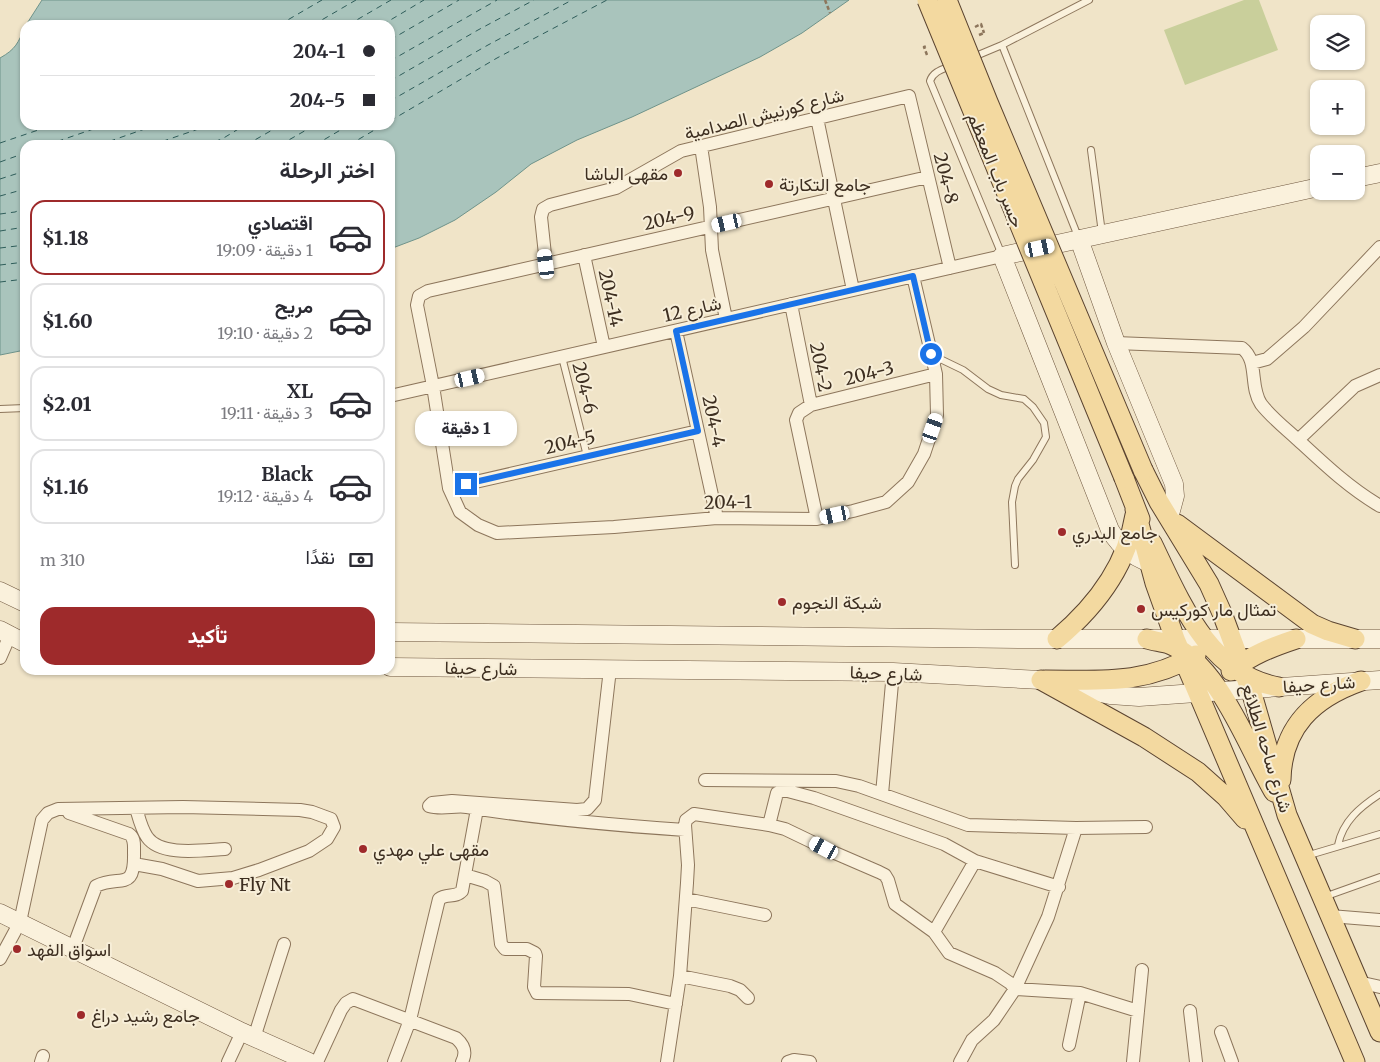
<!DOCTYPE html>
<html lang="ar">
<meta charset="utf-8">
<style>
body{margin:0;font-family:Merriweather,Vazirmatn,serif;background:#f7f7f7;color:#2b2b33;direction:rtl;height:100vh;display:flex;flex-direction:column;font-size:19px;white-space:nowrap}
*{box-sizing:border-box;margin:0}
p{font-size:16px;color:#7c7c81}
.icon{flex:none;width:28px;height:28px;fill:none;stroke:currentColor;stroke-width:2;stroke-linecap:round;stroke-linejoin:round}
.map{position:relative;flex:1;overflow:hidden;direction:ltr}
.sheet{position:absolute;left:20px;top:140px;width:375px;height:535px;display:flex;flex-direction:column;background:#fff;border-radius:15px;box-shadow:0 1px 4px #0004;direction:rtl}
.sheet>*{flex:none}
.guide{position:absolute;left:20px;top:20px;width:375px;height:110px;border-radius:15px;box-shadow:0 1px 4px #0004;direction:rtl;display:grid;align-content:center;height:110px;padding:0 20px;background:#fff}
.fabs{position:absolute;left:1310px;top:15px;display:grid;gap:10px}
.fabs a{display:grid;place-items:center;width:55px;height:55px;border-radius:10px;background:#fff;box-shadow:0 1px 4px #0004;font-size:25px}
.end{position:absolute;width:22px;height:22px;margin:-11px;border:6px solid #1a73e8;background:#fff;box-shadow:0 0 0 2px #fff}
.from{border-radius:50%}
.bubble{position:absolute;height:35px;border-radius:15px;background:#fff;box-shadow:0 1px 4px #0004;font-size:16px;font-weight:800;line-height:35px;text-align:center;direction:rtl}
.car{position:absolute;width:15px;height:30px;margin:-15px -8px;border-radius:6px;box-shadow:0 0 4px 1px #0007;background:linear-gradient(#fff 24%,#345 0 40%,#fff 0 76%,#345 0 86%,#fff 0)}
.guide b{display:flex;align-items:center;gap:18px;height:48px;font-size:19px}
.guide b+b{border-top:1px solid #e1e1e2}
.guide i{width:12px;height:12px;background:#2b2b33}
ul{padding:0;list-style:none}
li{display:flex;align-items:center;gap:15px;height:75px;margin:0 10px 8px;padding:0 10px;border:2px solid #e1e1e2;border-radius:15px}
li div{flex:1}
li b{display:block;font-size:19px}
li em{font-style:normal;font-weight:800}
li.current{border-color:#9e2a2b}
li>.icon{width:45px;height:45px;stroke-width:1.5}
h2{padding:0 20px;font-size:22px;line-height:60px}
.pay{display:flex;align-items:center;gap:12px;height:55px;padding:0 20px;font-size:19px}
.pay p{margin-inline-start:auto}
.primary-button{display:flex;gap:10px;margin-top:auto;padding:10px 20px}
.primary-button a{flex:1;height:58px;border-radius:15px;background:#9e2a2b;color:#fff;font-size:20px;font-weight:800;line-height:58px;text-align:center}
.map>svg:first-child{display:block}
.pitch{fill:#c9cf9b}
.water{fill:#a9c4bc;stroke:#6f938a}
.lines{fill:none;stroke-linecap:round;stroke-linejoin:round}
.ferry{stroke:#2f5d5a;stroke-width:1;stroke-dasharray:6 5;stroke-linecap:butt}
.lane-casing{stroke:#8d765c;stroke-width:8}
.street-casing{stroke:#8d765c;stroke-width:14}
.secondary-casing{stroke:#6f573f;stroke-width:19}
.primary-casing{stroke:#5b4430;stroke-width:21}
.path{stroke:#8d765c;stroke-width:2.5;stroke-dasharray:4 2.5;stroke-linecap:butt}
.lane{stroke:#faf1dc;stroke-width:6}
.street{stroke:#faf1dc;stroke-width:12}
.secondary{stroke:#faf1dc;stroke-width:18}
.primary{stroke:#f3d9a0;stroke-width:19}
.primary-bridge-casing{stroke:#5b4430;stroke-width:21;stroke-linecap:butt}
.path-bridge{stroke:#8d765c;stroke-width:2.5;stroke-dasharray:4 2.5;stroke-linecap:butt}
.primary-bridge{stroke:#f3d9a0;stroke-width:19}
.route{stroke:#1a73e8;stroke-width:6}
.poi-dot{fill:#9e2a2b;stroke:#f7eed8;stroke-width:2}
.labels{text-anchor:middle;dominant-baseline:central;stroke-width:4;stroke-linejoin:round;paint-order:stroke}
.street-label{font-size:18px;fill:#3d2e20;stroke:#f7eed8}
.poi-label{font-size:18px;fill:#3d2e20;stroke:#f7eed8;text-anchor:start}
</style>
<div class="map">
<svg width="1380" height="1062" viewBox="0 0 1380 1062">
<rect width="100%" height="100%" fill="#f0e4c8"/>
<path class="pitch" d="M 1244,0 L 1259,0 L 1278,50 L 1185,85 L 1164,30 Z"/>
<path class="water" d="M 42,0 L 849,0 L 802,33 L 760,57 L 632,117 L 577,140 L 531,164 L 496,192 L 455,220 L 419,238 L 390,249 L 390,145 L 25,145 L 25,350 L 0,355 L 0,58 C 16,49 18,43 25,27 L 25,125 L 390,125 L 390,25 L 26,25 Z"/>
<g class="lines">
<path class="ferry" d="M 279,25 L 322,0
M 313,25 L 356,0
M 348,25 L 391,0
M 382,25 L 424,0
M 390,40 L 459,0
M 390,61 L 497,0
M 390,81 L 478,30 L 534,0
M 390,101 L 488,45 L 572,0
M 390,121 L 497,58 L 607,0
M 0,143 L 53,125
M 47,145 L 105,125
M 99,145 L 156,125
M 152,145 L 210,125
M 204,145 L 222,139 L 245,125
M 246,145 L 281,125
M 280,145 L 315,125
M 315,145 L 349,125
M 349,145 L 383,125
M 0,162 L 25,153
M 0,179 L 25,171
M 0,196 L 25,189
M 0,214 L 15,212 L 25,208
M 0,231 L 25,227
M 0,248 L 25,245
M 0,265 L 25,262
M 0,282 L 25,279"/>
<defs>
<path id="lane" d="M 1002,45 L 1089,0
M 971,58 L 1002,45 L 1079,239
M 953,65 C 944,69 933,71 930,81 L 1002,255
M 1091,150 L 1102,233
M 932,355 L 963,370 L 988,389 L 1001,395 L 1024,399 L 1033,407 L 1044,423 L 1046,437 L 1033,460 L 1018,479 L 1015,486 L 1012,502 L 1015,565
M 562,357 L 587,456
M 0,409 L 25,408
M 1338,845 C 1343,821 1360,807 1380,794
M 1306,856 L 1380,834
M 1324,897 L 1380,877"/>
<path id="street" d="M 817,118 L 853,290
M 701,146 L 710,207 L 712,250 L 726,319
M 584,255 L 604,347
M 546,264 L 541,217 L 543,209 L 550,205 L 616,188 L 681,151 L 909,96 L 950,268
M 913,276 L 936,374 L 937,415 L 924,454 L 908,482 L 886,502 L 853,511 L 817,519 L 717,518 L 614,527 L 497,533 L 478,525 L 460,512 L 449,488 L 433,386 L 417,305 L 419,296 L 428,291 L 928,177
M 791,304 L 811,405 L 799,413 L 796,420 L 817,519
M 676,331 L 717,518
M 1116,343 L 1242,348 C 1259,361 1249,386 1261,404 C 1271,417 1285,428 1297,439 C 1323,463 1349,488 1380,506
M 1252,363 L 1267,359 L 1304,327 L 1380,247
M 390,396 L 1002,256
M 811,405 L 936,374
M 1298,440 L 1355,386 L 1380,375
M 449,488 L 698,431
M 0,658 L 10,635
M 610,669 L 595,800 L 587,809 L 577,810 L 452,801 L 432,803 L 429,806 C 442,810 455,805 467,807 C 540,819 612,825 685,830
M 705,780 L 836,781 L 859,786 L 968,825 L 1076,828
M 882,794 L 893,672
M 136,808 C 139,818 141,828 147,837 C 161,857 203,850 225,849
M 69,813 L 129,834 C 135,838 134,845 134,852 C 135,893 120,874 96,886 L 73,948
M 769,825 L 777,793 L 784,790 L 814,798 L 944,844 L 975,861 L 1059,887
M 465,875 L 485,881 L 494,886 L 501,944 L 505,949 L 527,949 L 535,953 L 536,956 L 534,987 L 537,993 L 629,994 L 676,1004
M 686,899 L 765,915
M 1330,916 L 1380,920
M 934,932 L 975,861
M 0,959 L 20,922 L 42,820 L 48,813 L 58,809 L 183,807 L 300,810 L 312,812 L 331,819 L 334,827 L 327,839 L 309,851 L 259,870 L 233,878 L 198,881 L 162,869 L 134,864
M 680,976 L 730,986 L 740,990 L 748,998
M 1358,982 L 1380,987
M 1190,1011 L 1196,1062
M 1221,1032 L 1232,1062
M 254,1038 L 284,944
M 1069,1045 L 1080,993
M 41,1062 L 43,1056
M 228,1062 L 242,1032
M 317,1062 L 341,1010 L 346,1003 L 353,999 L 456,1038 C 464,1045 467,1052 462,1062
M 394,1062 L 410,1020 L 439,899 C 446,893 456,898 462,891 L 477,809
M 667,1062 L 680,976 L 687,883 L 688,865 L 685,825 L 686,820 L 694,814 L 769,825 L 785,829 L 835,853 L 879,872 L 885,875 L 888,880 L 895,904 L 934,932 L 949,953 L 995,973 L 1010,983 L 1015,989 L 1080,993 L 1138,1011
M 788,1062 L 794,1060 L 810,1062
M 960,1062 L 972,1040 L 994,1020 L 1015,989 L 1048,917 L 1076,828 L 1146,827
M 1133,1062 L 1142,970"/>
<path id="secondary" d="M 1356,178 L 1380,173
M 1079,239 L 1116,343 L 1174,484 L 1175,496 L 1169,518
M 1160,566 C 1139,561 1121,549 1110,530 L 1002,256 L 1319,187
M 0,591 L 25,603
M 0,630 L 25,643
M 390,632 L 1027,639 L 1380,639
M 390,667 L 893,672 L 1041,680 L 1110,695 L 1139,697 L 1380,680
M 0,913 L 242,1032 L 309,1062"/>
<path id="primary" d="M 1143,470 L 1159,502 L 1209,584 L 1222,613 L 1252,694 L 1287,815 L 1380,1032
M 1124,478 L 1140,519
M 1135,509 L 1155,583 L 1175,639 L 1355,1062
M 1177,524 L 1312,624 L 1328,631 L 1355,639
M 1152,543 C 1180,601 1209,675 1279,687
M 1057,639 C 1095,607 1127,565 1135,515
M 1147,639 C 1154,641 1162,642 1169,644 C 1219,664 1248,748 1274,792
M 1231,671 C 1251,655 1272,647 1296,639
M 1041,680 L 1144,737 L 1198,772 L 1226,797 L 1245,819
M 1045,680 C 1102,680 1144,685 1196,655
M 1281,780 C 1282,727 1313,698 1361,681"/>
</defs>
<use href="#lane" class="lane-casing"/>
<use href="#street" class="street-casing"/>
<use href="#secondary" class="secondary-casing"/>
<use href="#primary" class="primary-casing"/>
<path class="path" d="M 825,0 L 830,13
M 975,27 L 981,24 L 984,33
M 927,55 L 924,47 L 927,46"/>
<use href="#lane" class="lane"/>
<use href="#street" class="street"/>
<use href="#secondary" class="secondary"/>
<use href="#primary" class="primary"/>
<defs>
<path id="primary-bridge" d="M 927,0 L 1124,478
M 947,0 L 988,102 L 1143,470"/>
</defs>
<use href="#primary-bridge" class="primary-bridge-casing"/>
<path class="path-bridge" d="M 979,35 L 984,33"/>
<use href="#primary-bridge" class="primary-bridge"/>
</g>
<g class="lines">
<path class="route" d="M 466,484 L 698,431 L 676,331 L 913,276 L 931,354"/>
</g>
<g class="poi-dot">
<circle cx="678" cy="173" r="5"/>
<circle cx="769" cy="184" r="5"/>
<circle cx="1062" cy="532" r="5"/>
<circle cx="782" cy="602" r="5"/>
<circle cx="1141" cy="609" r="5"/>
<circle cx="363" cy="849" r="5"/>
<circle cx="229" cy="884" r="5"/>
<circle cx="17" cy="949" r="5"/>
<circle cx="81" cy="1015" r="5"/>
</g>
<g class="labels">
<g class="street-label">
<text transform="translate(764 114) rotate(-14)">شارع كورنيش الصدامية</text>
<text transform="translate(996 170) rotate(68)">جسر باب المعظم</text>
<text transform="translate(946 178) rotate(76)">204-8</text>
<text transform="translate(669 218) rotate(-13)">204-9</text>
<text transform="translate(611 298) rotate(78)">204-14</text>
<text transform="translate(692 309) rotate(-13)">شارع 12</text>
<text transform="translate(821 367) rotate(79)">204-2</text>
<text transform="translate(869 373) rotate(-14)">204-3</text>
<text transform="translate(585 388) rotate(76)">204-6</text>
<text transform="translate(714 421) rotate(78)">204-4</text>
<text transform="translate(570 442) rotate(-13)">204-5</text>
<text transform="translate(728 502) rotate(-1)">204-1</text>
<text transform="translate(481 668) rotate(1)">شارع حيفا</text>
<text transform="translate(886 673) rotate(2)">شارع حيفا</text>
<text transform="translate(1319 684) rotate(-4)">شارع حيفا</text>
<text transform="translate(1267 748) rotate(73)">شارع ساحه الطلائع</text>
</g>
<g class="poi-label">
<text x="668" y="173" text-anchor="end">مقهى الباشا</text>
<text x="779" y="184">جامع التكارتة</text>
<text x="1072" y="532">جامع البدري</text>
<text x="792" y="602">شبكة النجوم</text>
<text x="1151" y="609">تمثال مار كوركيس</text>
<text x="373" y="849">مقهى علي مهدي</text>
<text x="239" y="884">Fly Nt</text>
<text x="27" y="949">اسواق الفهد</text>
<text x="91" y="1015">جامع رشيد دراغ</text>
</g>
</g>
</svg>
<div class="fabs">
<a><svg class="icon" aria-label="layers" viewBox="0 0 24 24"><path d="M12 4l9 5-9 5-9-5zM3 14l9 5 9-5"/></svg></a>
<a>+</a>
<a>−</a>
</div>
<i class="end from" style="left:931px;top:354px"></i>
<i class="end" style="left:466px;top:484px"></i>
<div class="bubble" style="left:415px;top:411px;width:102px">1 دقيقة</div>
<i class="car" style="left:727px;top:223px;rotate:257deg"></i>
<i class="car" style="left:1040px;top:248px;rotate:78deg"></i>
<i class="car" style="left:546px;top:264px;rotate:353deg"></i>
<i class="car" style="left:470px;top:378px;rotate:77deg"></i>
<i class="car" style="left:933px;top:428px;rotate:19deg"></i>
<i class="car" style="left:835px;top:515px;rotate:258deg"></i>
<i class="car" style="left:824px;top:848px;rotate:298deg"></i>
<div class="guide">
<b><i class="from"></i>204-1</b>
<b><i></i>204-5</b>
</div>
<section class="sheet">
<h2>اختر الرحلة</h2>
<ul>
<li class="current"><svg class="icon" aria-label="car" viewBox="0 0 24 24"><path d="M5 17H2v-5l4-1 3-4h7l3 4 3 1v5h-3M9 17h6M6 11h13"/><circle cx="7" cy="17" r="2"/><circle cx="17" cy="17" r="2"/></svg><div><b>اقتصادي</b><p>1 دقيقة · 19:09</p></div><em>$1.18</em></li>
<li><svg class="icon" aria-label="car" viewBox="0 0 24 24"><path d="M5 17H2v-5l4-1 3-4h7l3 4 3 1v5h-3M9 17h6M6 11h13"/><circle cx="7" cy="17" r="2"/><circle cx="17" cy="17" r="2"/></svg><div><b>مريح</b><p>2 دقيقة · 19:10</p></div><em>$1.60</em></li>
<li><svg class="icon" aria-label="car" viewBox="0 0 24 24"><path d="M5 17H2v-5l4-1 3-4h7l3 4 3 1v5h-3M9 17h6M6 11h13"/><circle cx="7" cy="17" r="2"/><circle cx="17" cy="17" r="2"/></svg><div><b>XL</b><p>3 دقيقة · 19:11</p></div><em>$2.01</em></li>
<li><svg class="icon" aria-label="car" viewBox="0 0 24 24"><path d="M5 17H2v-5l4-1 3-4h7l3 4 3 1v5h-3M9 17h6M6 11h13"/><circle cx="7" cy="17" r="2"/><circle cx="17" cy="17" r="2"/></svg><div><b>Black</b><p>4 دقيقة · 19:12</p></div><em>$1.16</em></li>
</ul>
<div class="pay"><svg class="icon" aria-label="cash" viewBox="0 0 24 24"><path d="M3 7h18v10H3z"/><circle cx="12" cy="12" r="2"/></svg>نقدًا<p>310 m</p></div>
<div class="primary-button"><a>تأكيد</a></div>
</section>
</div>
